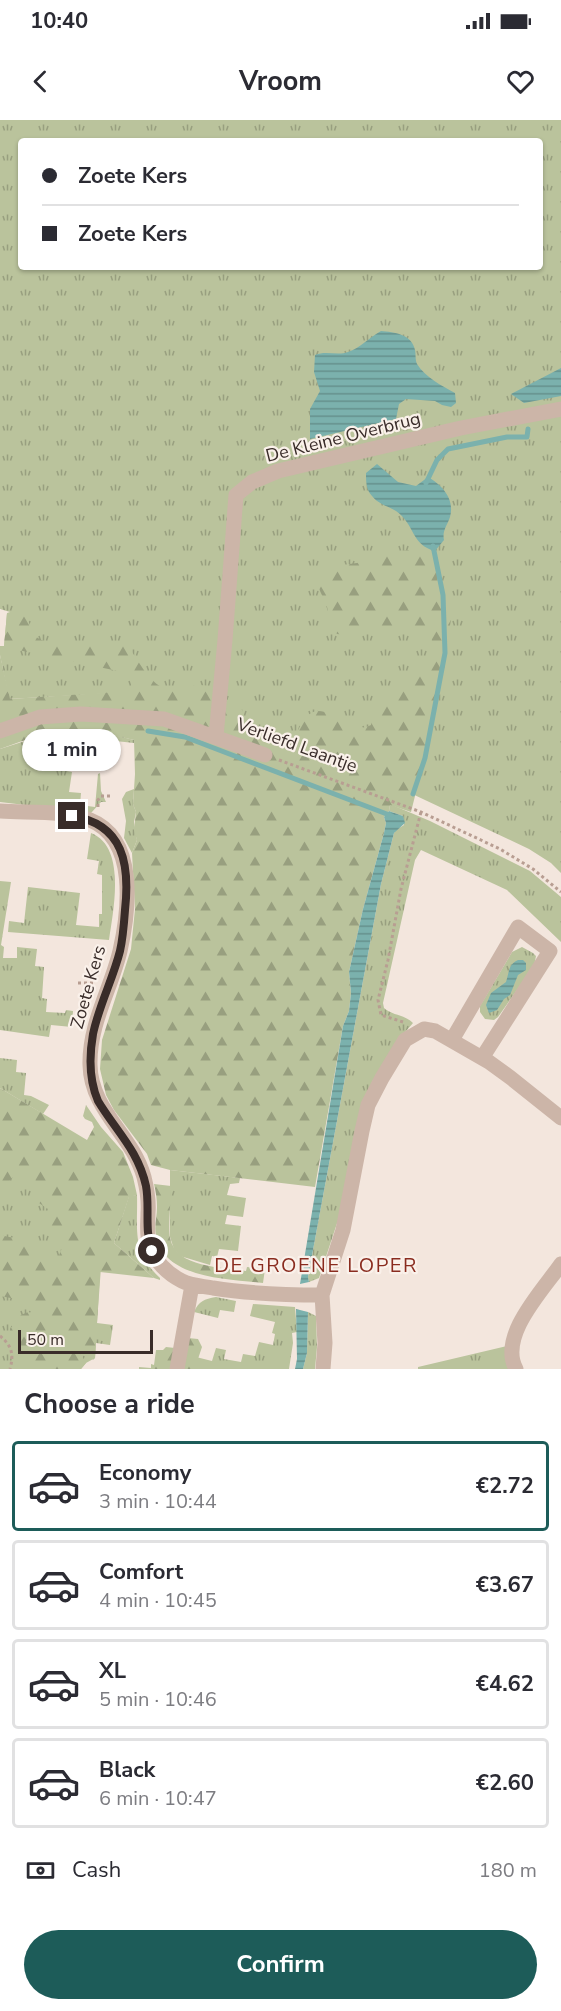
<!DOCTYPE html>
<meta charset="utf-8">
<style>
body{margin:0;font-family:"Nunito Sans",sans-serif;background:#f2f2f3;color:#2b2b33;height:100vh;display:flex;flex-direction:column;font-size:22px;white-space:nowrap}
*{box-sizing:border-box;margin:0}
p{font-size:20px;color:#7c7c81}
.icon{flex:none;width:33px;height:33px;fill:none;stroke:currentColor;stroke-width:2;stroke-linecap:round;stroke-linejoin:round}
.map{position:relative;height:1249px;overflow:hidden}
.details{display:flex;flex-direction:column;background:#fff;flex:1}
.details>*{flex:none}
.top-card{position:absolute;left:18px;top:18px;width:525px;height:132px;border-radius:6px;box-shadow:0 2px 4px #0004;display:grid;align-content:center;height:132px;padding:0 24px;background:#fff}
.scale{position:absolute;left:18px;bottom:15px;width:135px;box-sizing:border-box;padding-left:6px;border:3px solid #392c29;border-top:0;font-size:16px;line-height:21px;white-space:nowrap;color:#392c29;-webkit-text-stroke:4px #faf1ea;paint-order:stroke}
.end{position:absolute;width:27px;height:27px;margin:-14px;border:8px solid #392c29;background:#fff;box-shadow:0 0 0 3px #fff}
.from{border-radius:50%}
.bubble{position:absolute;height:42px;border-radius:21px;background:#fff;box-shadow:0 2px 4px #0004;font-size:20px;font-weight:700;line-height:42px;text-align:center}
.top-card b{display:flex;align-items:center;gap:21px;height:57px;font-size:22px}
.top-card b+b{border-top:2px solid #e1e1e2}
.top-card i{width:15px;height:15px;background:#2b2b33}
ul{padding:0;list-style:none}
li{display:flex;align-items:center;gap:18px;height:90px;margin:0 12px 9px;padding:0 12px;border:3px solid #e1e1e2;border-radius:6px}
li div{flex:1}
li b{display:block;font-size:22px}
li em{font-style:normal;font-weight:700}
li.current{border-color:#1d5c59}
li>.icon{width:54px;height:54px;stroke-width:1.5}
h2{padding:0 24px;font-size:27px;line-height:72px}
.pay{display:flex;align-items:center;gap:15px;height:66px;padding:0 24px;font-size:22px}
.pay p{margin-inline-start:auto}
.cta{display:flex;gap:12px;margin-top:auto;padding:12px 24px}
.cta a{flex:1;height:69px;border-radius:36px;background:#1d5c59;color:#fff;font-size:24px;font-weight:700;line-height:69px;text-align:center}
.status{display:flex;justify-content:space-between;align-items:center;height:42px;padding:0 30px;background:#fff;direction:ltr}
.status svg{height:16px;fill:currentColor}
header{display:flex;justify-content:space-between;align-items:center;height:78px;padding:0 24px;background:#fff;font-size:27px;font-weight:700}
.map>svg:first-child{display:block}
.grass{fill:url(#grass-tufts);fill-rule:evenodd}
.forest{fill:url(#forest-firs)}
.water{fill:url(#water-rules)}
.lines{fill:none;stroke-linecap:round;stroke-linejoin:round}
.stream{stroke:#7bb1ad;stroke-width:5}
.path{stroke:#b89e92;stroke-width:3;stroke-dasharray:3 3;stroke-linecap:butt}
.minor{stroke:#ccb5a8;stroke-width:15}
.route{stroke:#392c29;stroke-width:8}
.labels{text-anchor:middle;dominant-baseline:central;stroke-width:4.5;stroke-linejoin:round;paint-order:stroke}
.street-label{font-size:18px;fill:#392c29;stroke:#faf1ea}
.neighbourhood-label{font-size:20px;letter-spacing:1.5px;fill:#8a2c1f;stroke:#faf1ea}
</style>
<div class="status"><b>10:40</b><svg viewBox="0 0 49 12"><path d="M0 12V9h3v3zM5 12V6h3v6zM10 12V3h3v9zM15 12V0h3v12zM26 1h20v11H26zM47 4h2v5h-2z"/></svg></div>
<header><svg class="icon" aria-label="back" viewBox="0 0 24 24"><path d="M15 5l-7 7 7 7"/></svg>Vroom<svg class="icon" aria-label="heart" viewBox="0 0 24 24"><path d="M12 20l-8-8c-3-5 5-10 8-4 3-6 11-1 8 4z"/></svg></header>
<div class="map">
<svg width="561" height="1249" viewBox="0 0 561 1249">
<defs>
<pattern id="grass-tufts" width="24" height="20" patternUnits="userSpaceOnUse" patternTransform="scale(1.5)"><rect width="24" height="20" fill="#bac39c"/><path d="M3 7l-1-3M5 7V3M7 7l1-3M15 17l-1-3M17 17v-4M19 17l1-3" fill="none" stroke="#989f7f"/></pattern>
<pattern id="forest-firs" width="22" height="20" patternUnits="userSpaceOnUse" patternTransform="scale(1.5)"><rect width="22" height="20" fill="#bac39c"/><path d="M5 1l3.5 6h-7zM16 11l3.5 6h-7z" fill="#989f7f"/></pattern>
<pattern id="water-rules" width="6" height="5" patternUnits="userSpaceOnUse" patternTransform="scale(1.5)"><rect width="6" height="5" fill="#7bb1ad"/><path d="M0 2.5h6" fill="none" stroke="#66908d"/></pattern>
</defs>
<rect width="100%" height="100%" fill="#f3e6dd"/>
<path class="grass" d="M 0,0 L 561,0 L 561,753 L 551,743 L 529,729 L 408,672 L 131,572 L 9,579 L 0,535 L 0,526 L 4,526 L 7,493 L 10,492 L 0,489 ZM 21,21 L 540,21 L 540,147 L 21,147 Z
M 75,611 L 110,614 L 134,620 L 134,623 L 106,620 L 95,617 L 83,620 L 74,617 L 49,619 L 46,617 L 44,619 L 48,626 L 43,641 L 43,646 L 72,652 L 69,672 L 81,673 L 80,685 L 95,687 L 98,654 L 100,653 L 101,671 L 106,682 L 101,682 L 91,693 L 0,682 L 0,629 L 53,612 Z
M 134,669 L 133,684 L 136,692 L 134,702 L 137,720 L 132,733 L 124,718 L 126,701 L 122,679 L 126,672 Z
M 390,684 L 430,701 L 530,751 L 561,777 L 561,822 L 507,770 L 421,730 L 415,740 L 383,883 L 384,888 C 393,896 404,894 413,903 L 401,917 L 372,962 L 344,1082 L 319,1158 L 309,1162 L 308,1157 L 381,764 L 394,713 L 396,710 L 404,705 L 403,696 L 389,691 Z
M 91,713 C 127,727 113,791 109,820 L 8,812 L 9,801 L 24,803 L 28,767 L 80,773 L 76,805 L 99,807 L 99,794 L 102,794 L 102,755 L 97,754 L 99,741 L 87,739 Z
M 0,761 L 11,762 L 1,825 L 4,827 L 3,838 L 17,838 L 17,827 L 37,829 L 35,846 L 44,847 L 42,878 L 47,879 L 46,892 L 65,893 L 66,890 L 73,891 L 72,907 L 51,905 L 49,917 L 0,910 Z
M 522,827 L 533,833 L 536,836 L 534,846 L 498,897 L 494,900 L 485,899 L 480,892 L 480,886 L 512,832 Z
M 0,938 L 17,940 L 16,952 L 26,953 L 24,975 L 31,976 L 49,985 L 43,994 L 0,968 Z
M 0,981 L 101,1147 L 97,1203 L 113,1205 L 110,1225 L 96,1223 L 95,1238 L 86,1243 L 81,1249 L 0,1249 Z
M 170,1050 L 240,1058 L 239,1063 L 230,1064 L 227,1075 L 246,1078 L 243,1097 L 227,1095 L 225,1104 L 241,1106 L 238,1131 L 219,1129 L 217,1137 L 212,1136 L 210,1145 L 180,1136 L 174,1129 L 170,1117 Z
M 137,1075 C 138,1110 131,1131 160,1158 L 160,1160 L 154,1158 L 114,1123 L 129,1076 Z
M 216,1177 L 236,1181 L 234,1192 L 220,1190 L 218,1198 L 194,1192 C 199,1181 204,1179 216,1177 Z
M 253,1184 L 295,1187 L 297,1212 L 292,1213 L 293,1223 L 289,1249 L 189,1249 L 192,1236 L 212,1241 L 216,1228 L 226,1230 L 224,1239 L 241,1242 L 243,1234 L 255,1236 L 259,1222 L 273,1225 L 275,1214 L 272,1213 L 275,1202 L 250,1196 Z
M 308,1192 L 316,1196 L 317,1227 L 315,1249 L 303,1249 L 307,1233 Z
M 507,1226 L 509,1249 L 418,1249 L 418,1247 Z"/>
<path class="forest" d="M 424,428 L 435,431 L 438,466 L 444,476 L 451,500 L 424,640 L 411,692 L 390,685 L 389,691 L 384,697 L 386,703 L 384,713 L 363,789 L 349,852 L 351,873 L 349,891 L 343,906 L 315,1067 L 170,1050 L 151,1045 L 147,1034 L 114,990 L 106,975 L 100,949 L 102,920 L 131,829 L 135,789 L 132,733 L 137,720 L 134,710 L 136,692 L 133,684 L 135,654 L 134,620 C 78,607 53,609 0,629 L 0,535 L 10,579 L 131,571 L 132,554 L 4,527 L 7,493 C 40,492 22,514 44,521 C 71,531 102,517 129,528 C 139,541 147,559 161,567 C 173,574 192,562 207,566 C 214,568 220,575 226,579 C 239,587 243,584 245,602 L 291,622 C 297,614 300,604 306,597 C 327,576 345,618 371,605 C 377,577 392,581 408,564 C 416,555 428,534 432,523 L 431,515 L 420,506 L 376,507 L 354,516 L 337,514 C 330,506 330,501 328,491 C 326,478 316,471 318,456 L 328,447 L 371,441 L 379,439 L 386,433 Z
M 0,968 L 87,1020 L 94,1007 L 92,1002 L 85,999 L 83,996 L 86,985 L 101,1007 L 123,1032 L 133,1057 L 137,1075 L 129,1077 L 114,1123 L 154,1158 L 100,1152 L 95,1238 L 93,1240 L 85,1229 L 37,1183 L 0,1176 L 0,1115 L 28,1121 C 36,1133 42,1143 58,1138 L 62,1128 L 61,1120 L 48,1114 L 47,1106 L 52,1100 L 51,1091 L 36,1081 L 36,1061 L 26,1054 C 10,1055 12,1058 4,1070 L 0,1069 Z
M 154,1064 L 171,1066 C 171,1079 168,1107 170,1118 C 176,1148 222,1147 246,1151 L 247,1147 L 265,1149 L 263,1163 C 229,1159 163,1159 156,1115 C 154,1106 157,1097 157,1087 C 157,1080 156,1072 154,1064 Z
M 28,1192 C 45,1194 70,1224 82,1236 L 86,1243 L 81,1249 L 26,1249 C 30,1235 23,1227 12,1220 L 10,1209 L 21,1195 Z
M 188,1218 L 198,1219 L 202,1227 L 197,1242 L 199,1249 L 183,1249 Z
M 166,1227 L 175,1228 L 173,1249 L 139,1249 L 139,1247 L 151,1248 L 151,1244 L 154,1245 L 156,1230 L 163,1230 Z"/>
<path class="water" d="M 381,211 C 394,212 412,214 415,230 C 416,235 415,239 417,244 C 425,257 442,266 455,273 L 456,283 L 451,287 L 442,285 L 435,281 L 406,279 L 399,284 L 396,299 L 310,319 L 310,289 L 320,271 L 314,252 L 315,235 C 326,230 337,236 348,232 C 360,228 370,217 381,211 Z
M 561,248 L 561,276 L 524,283 L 511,274 Z
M 377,344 L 398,362 L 416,366 L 428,357 C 442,365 455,379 450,397 C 447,406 442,411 444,420 L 435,431 C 411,425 415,404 396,391 C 388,386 378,384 372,376 C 366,370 366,361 366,353 Z
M 389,691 L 403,696 L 405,703 L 394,713 L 381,764 L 308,1157 L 309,1162 L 300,1164 L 343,906 L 349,891 L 351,873 L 349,852 L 363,789 L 384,713 L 386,703 L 384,697 Z
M 518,840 L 523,840 L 526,843 L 526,850 L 518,855 L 510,875 L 504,879 L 497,890 L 489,893 L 486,885 L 491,873 L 506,862 C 509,854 508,844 518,840 Z
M 296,1189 L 308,1192 L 307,1233 L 303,1249 L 295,1249 L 297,1239 Z"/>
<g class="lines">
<path class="stream" d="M 426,363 L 437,340 L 448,329 L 507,317 L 527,317 L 528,309
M 148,611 L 185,617 L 392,696
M 413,674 L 425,638 L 445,533 L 443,475 L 433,426"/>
<path class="path" d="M 279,640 L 421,692 L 500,729 L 533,749 L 561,772
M 98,687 L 98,680 L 101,676 L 113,676
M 78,863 L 94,863
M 403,902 L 381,895 L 378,880 L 388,840 L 401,769 L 421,692
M 0,1216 C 12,1226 14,1234 10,1249"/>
<path class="minor" d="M 0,611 L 40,597 L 81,594 L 164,599 L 265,635
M 216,616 L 225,520 L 236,375 L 252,362 L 278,351 L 461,308 L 561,289
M 0,691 C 28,693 65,690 90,700 C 138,719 129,791 120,831 C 111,869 89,904 90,945 C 91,991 132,1014 144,1057 C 147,1069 149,1081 148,1093 C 148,1104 146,1115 150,1125 C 154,1141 168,1154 182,1161 C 192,1166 203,1166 213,1168 C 250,1174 285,1175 322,1175 L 343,1110 L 362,1011 L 368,985 L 382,958 L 405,920 L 424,909 L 435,911 L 489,942 L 511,958 L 561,998
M 452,920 L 518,807 L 550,831 L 482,938
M 322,1175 L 325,1223 L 323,1249
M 177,1249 L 192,1165
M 516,1249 C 498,1216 543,1170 561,1144"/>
</g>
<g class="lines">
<path class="route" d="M 72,696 C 124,704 130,745 125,790 C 124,804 123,818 120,831 C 113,859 99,885 93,914 C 89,937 89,960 98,981 C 116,1011 138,1030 146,1066 C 150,1087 144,1110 152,1131"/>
</g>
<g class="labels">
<g class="street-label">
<text transform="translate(343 317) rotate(-14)">De Kleine Overbrug</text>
<text transform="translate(297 625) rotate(20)">Verliefd Laantje</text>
<text transform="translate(88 867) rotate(-74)">Zoete Kers</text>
</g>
<g class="neighbourhood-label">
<text x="316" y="1145">DE GROENE LOPER</text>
</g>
</g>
</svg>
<div class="scale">50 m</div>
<i class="end from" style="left:152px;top:1131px"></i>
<i class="end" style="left:72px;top:696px"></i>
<div class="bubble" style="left:22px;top:609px;width:99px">1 min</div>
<div class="top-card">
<b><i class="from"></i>Zoete Kers</b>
<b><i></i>Zoete Kers</b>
</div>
</div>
<section class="details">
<h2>Choose a ride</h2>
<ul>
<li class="current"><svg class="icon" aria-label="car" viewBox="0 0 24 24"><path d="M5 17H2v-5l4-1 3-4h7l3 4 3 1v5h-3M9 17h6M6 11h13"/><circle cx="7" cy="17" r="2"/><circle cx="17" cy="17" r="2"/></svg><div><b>Economy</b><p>3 min · 10:44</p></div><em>€2.72</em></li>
<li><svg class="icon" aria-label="car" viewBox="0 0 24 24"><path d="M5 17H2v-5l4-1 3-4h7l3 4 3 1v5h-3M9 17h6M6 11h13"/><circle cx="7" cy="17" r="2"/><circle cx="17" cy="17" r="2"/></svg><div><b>Comfort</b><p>4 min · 10:45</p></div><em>€3.67</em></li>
<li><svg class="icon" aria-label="car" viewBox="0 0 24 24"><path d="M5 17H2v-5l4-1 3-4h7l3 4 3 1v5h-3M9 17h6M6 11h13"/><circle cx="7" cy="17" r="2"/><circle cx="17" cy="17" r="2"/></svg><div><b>XL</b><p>5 min · 10:46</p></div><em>€4.62</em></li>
<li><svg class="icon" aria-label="car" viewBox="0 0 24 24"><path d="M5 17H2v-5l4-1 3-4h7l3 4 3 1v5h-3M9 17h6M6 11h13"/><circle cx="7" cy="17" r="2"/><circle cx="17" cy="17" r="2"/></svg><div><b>Black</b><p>6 min · 10:47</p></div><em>€2.60</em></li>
</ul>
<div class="pay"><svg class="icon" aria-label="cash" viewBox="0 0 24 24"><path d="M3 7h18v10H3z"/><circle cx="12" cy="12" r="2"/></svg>Cash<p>180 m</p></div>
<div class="cta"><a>Confirm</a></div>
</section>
